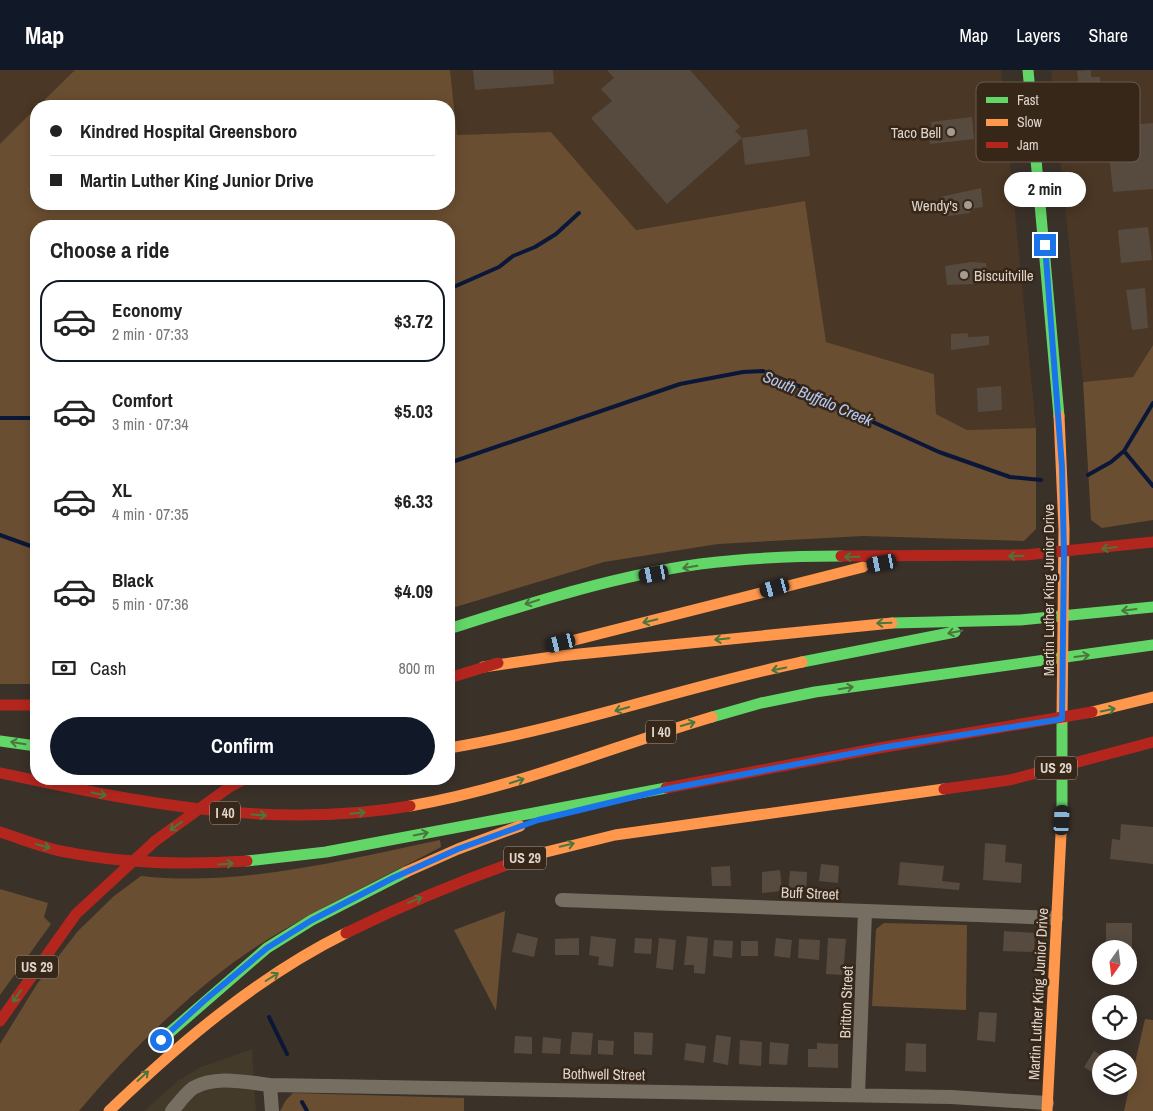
<!DOCTYPE html>
<meta charset="utf-8">
<style>
body{margin:0;font-family:"Archivo Narrow",sans-serif;background:#f2f2f2;color:#222;height:100vh;display:flex;flex-direction:column;font-size:19px;white-space:nowrap}
*{box-sizing:border-box;margin:0}
p{font-size:16px;color:#767676}
.icon{flex:none;width:28px;height:28px;fill:none;stroke:currentColor;stroke-width:2;stroke-linecap:round;stroke-linejoin:round}
.map{position:relative;flex:1;overflow:hidden}
.details{position:absolute;left:30px;top:150px;width:425px;height:565px;display:flex;flex-direction:column;background:#fff;border-radius:20px;box-shadow:0 2px 12px #0003}
.details>*{flex:none}
.banner{position:absolute;left:30px;top:30px;width:425px;height:110px;border-radius:20px;box-shadow:0 2px 12px #0003;display:grid;align-content:center;height:110px;padding:0 20px;background:#fff}
.needle{width:32px;rotate:194deg}
.tools{position:absolute;left:1092px;top:870px;display:grid;gap:10px}
.tools a{display:grid;place-items:center;width:45px;height:45px;border-radius:50%;background:#fff;box-shadow:0 2px 12px #0003;font-size:25px}
.end{position:absolute;width:22px;height:22px;margin:-11px;border:6px solid #1a73e8;background:#fff;box-shadow:0 0 0 2px #fff}
.from{border-radius:50%}
.bubble{position:absolute;height:35px;border-radius:18px;background:#fff;box-shadow:0 2px 12px #0003;font-size:16px;font-weight:700;line-height:35px;text-align:center}
.car{position:absolute;width:15px;height:30px;margin:-15px -8px;border-radius:6px;box-shadow:0 0 4px 1px #0007;background:linear-gradient(#222 24%,#8ab4d8 0 40%,#222 0 76%,#8ab4d8 0 86%,#222 0)}
.banner b{display:flex;align-items:center;gap:18px;height:48px;font-size:19px}
.banner b+b{border-top:1px solid #e0e0e0}
.banner i{width:12px;height:12px;background:#222}
ul{padding:0;list-style:none}
li{display:flex;align-items:center;gap:15px;height:82px;margin:0 10px 8px;padding:0 10px;border:2px solid transparent;border-radius:20px}
li div{flex:1}
li b{display:block;font-size:19px}
li em{font-style:normal;font-weight:700}
li.on{border-color:#111827}
li>.icon{width:45px;height:45px;stroke-width:1.5}
h2{padding:0 20px;font-size:22px;line-height:60px}
.pay{display:flex;align-items:center;gap:12px;height:55px;padding:0 20px;font-size:19px}
.pay p{margin-inline-start:auto}
.primary-button{display:flex;gap:10px;margin-top:auto;padding:10px 20px}
.primary-button a{flex:1;height:58px;border-radius:30px;background:#111827;color:#fff;font-size:20px;font-weight:700;line-height:58px;text-align:center}
header{display:flex;align-items:center;gap:30px;box-sizing:border-box;height:70px;padding:0 25px;background:#111827;color:#fff}
header strong{font-size:24px}
nav{display:flex;gap:28px;margin-inline-start:auto;font-size:18px}
.map>svg:first-child{display:block}
.built{fill:#4a3725}
.medical{fill:#433a2a}
.green{fill:#6a4e31}
.lines{fill:none;stroke-linecap:round;stroke-linejoin:round}
.stream{stroke:#0b1739;stroke-width:4}
.building{fill:#574b40}
.street{stroke:#766f61;stroke-width:14}
.fast{stroke:#63d668;stroke-width:11}
.slow{stroke:#ff974d;stroke-width:11}
.jam{stroke:#b3261e;stroke-width:11}
.oneway{stroke:#4a763d}
.route{stroke:#1a73e8;stroke-width:6}
.poi-dot{fill:#a59b92;stroke:#362719;stroke-width:2}
.labels{text-anchor:middle;dominant-baseline:central;stroke-width:5;stroke-linejoin:round;paint-order:stroke}
.shield{fill:#362719;stroke:#aca096;stroke-width:1}
.shield-label{font-size:14px;font-weight:bold;fill:#dfd4cb}
.poi-label{font-size:15px;fill:#dfd4cb;stroke:#362719;text-anchor:end}
.street-label{font-size:15px;fill:#dfd4cb;stroke:#362719}
.water-label{font-size:16px;font-style:italic;fill:#b5caf5;stroke:#362719}
.key{fill:#362719;stroke:#695b4e;stroke-width:1}
.key-label{font-size:14px;fill:#dfd4cb}
</style>
<header>
<strong>Map</strong>
<nav><a>Map</a><a>Layers</a><a>Share</a></nav>
</header>
<div class="map">
<svg width="1153" height="1041" viewBox="0 0 1153 1041">
<rect width="100%" height="100%" fill="#3a3129"/>
<path class="built" d="M 0,0 L 75,0 L 0,74 Z
M 450,0 L 1001,0 L 1036,358 L 967,360 L 936,344 L 934,304 L 826,272 L 805,131 L 636,160 L 551,62 L 457,65 Z
M 1051,0 L 1153,0 L 1153,275 L 1133,307 L 1083,312 Z"/>
<path class="medical" d="M 252,979 L 256,1041 L 144,1041 L 179,1010 L 201,997 Z"/>
<path class="green" d="M 75,0 L 450,0 L 457,65 L 551,62 L 636,160 L 805,131 L 826,272 L 934,304 L 936,344 L 967,360 L 1036,358 L 1036,459 L 1024,471 L 863,466 L 718,474 L 604,492 L 449,539 L 449,156 L 36,156 L 36,614 L 0,614 L 0,74 L 36,38 L 36,134 L 449,134 L 449,36 L 38,36 Z
M 1153,275 L 1153,450 L 1102,458 L 1091,450 L 1083,312 L 1133,307 Z
M 440,770 L 441,777 C 384,807 325,835 270,868 C 205,907 128,982 79,1041 L 0,1041 L 0,974 L 37,914 L 78,861 L 114,826 L 141,806 C 241,817 343,790 440,770 Z
M 0,819 L 48,833 L 44,847 L 51,854 L 0,925 Z
M 505,841 L 496,941 L 454,860 Z
M 884,853 L 967,855 L 966,940 L 872,936 L 876,859 Z
M 1145,949 L 1153,950 L 1153,1041 L 1124,1041 Z
M 293,1023 L 464,1028 L 464,1041 L 280,1041 L 286,1030 Z"/>
<g class="lines">
<path class="stream" d="M 449,219 L 499,197 L 513,186 L 535,177 L 556,164 L 579,143
M 0,348 L 36,348
M 1124,381 L 1153,416
M 449,393 L 680,314 L 743,302 L 763,301 L 813,322 L 853,343 L 939,382 L 1010,407 L 1041,410
M 1088,405 L 1111,392 L 1124,381 L 1153,333
M 0,465 L 36,478
M 269,947 L 287,984
M 302,1032 L 307,1041"/>
</g>
<path class="building" d="M 473,0 L 553,0 L 554,14 L 475,20 Z
M 607,0 L 690,0 L 740,57 L 735,61 L 742,68 L 667,134 L 591,48 L 612,31 L 601,19 L 614,8 Z
M 1091,0 L 1091,7 L 1100,7 L 1100,12 L 1105,12 L 1107,27 L 1102,27 L 1103,33 L 1081,35 L 1077,1 Z
M 972,47 L 974,69 L 930,74 L 928,61 L 932,60 L 931,52 Z
M 1153,53 L 1153,119 L 1113,122 L 1108,74 L 1103,74 L 1101,58 Z
M 807,59 L 810,86 L 745,95 L 742,68 Z
M 981,118 L 983,137 L 970,139 L 970,143 L 942,147 L 940,127 Z
M 1148,157 L 1152,190 L 1121,193 L 1118,160 Z
M 971,192 L 986,193 L 987,210 L 974,212 L 974,214 L 947,215 L 945,196 Z
M 1145,218 L 1148,258 L 1132,260 L 1126,220 Z
M 968,263 L 968,267 L 989,266 L 989,275 L 951,280 L 951,264 Z
M 1001,316 L 1002,340 L 978,342 L 977,318 Z
M 1121,754 L 1153,757 L 1153,794 L 1110,789 L 1112,769 L 1120,770 Z
M 985,773 L 1006,775 L 1005,792 L 1022,794 L 1021,813 L 983,810 Z
M 900,792 L 944,796 L 942,811 L 960,813 L 959,820 L 898,815 Z
M 821,794 L 839,796 L 838,813 L 819,811 Z
M 730,796 L 731,816 L 712,816 L 711,797 Z
M 780,800 L 782,821 L 762,823 L 762,802 Z
M 790,801 L 807,802 L 806,824 L 788,823 Z
M 1106,853 L 1132,853 L 1132,878 L 1106,877 Z
M 1004,861 L 1035,863 L 1034,882 L 1003,881 Z
M 517,863 L 538,868 L 534,887 L 512,882 Z
M 591,866 L 616,869 L 613,897 L 598,895 L 599,887 L 589,885 Z
M 687,866 L 708,868 L 705,904 L 694,903 L 694,895 L 684,895 Z
M 579,868 L 579,885 L 555,885 L 555,869 Z
M 635,868 L 652,869 L 651,884 L 634,883 Z
M 659,868 L 676,870 L 673,900 L 656,898 Z
M 776,868 L 792,870 L 790,888 L 774,886 Z
M 828,868 L 846,869 L 843,905 L 826,904 Z
M 799,869 L 820,870 L 819,890 L 798,888 Z
M 714,870 L 733,871 L 732,888 L 713,886 Z
M 741,871 L 758,871 L 758,886 L 741,886 Z
M 979,942 L 997,943 L 995,972 L 977,970 Z
M 572,962 L 593,963 L 591,985 L 570,984 Z
M 634,962 L 653,963 L 652,985 L 634,984 Z
M 716,965 L 731,967 L 728,995 L 713,992 Z
M 515,966 L 532,967 L 532,984 L 514,983 Z
M 543,967 L 561,969 L 560,984 L 542,983 Z
M 598,970 L 614,971 L 613,985 L 598,984 Z
M 740,970 L 762,972 L 761,996 L 739,994 Z
M 770,972 L 789,974 L 787,995 L 769,994 Z
M 686,973 L 706,976 L 704,993 L 684,990 Z
M 817,973 L 838,974 L 838,998 L 808,997 L 808,979 L 817,979 Z
M 906,973 L 926,974 L 926,1002 L 905,1001 Z
M 1094,981 L 1107,989 L 1101,989 L 1101,1008 L 1084,997 Z"/>
<g class="lines">
<path class="street" d="M 562,830 L 1056,848
M 270,1015 L 272,1041
M 858,1024 L 865,842
M 172,1041 C 178,1034 185,1024 193,1018 C 215,1005 245,1012 270,1015 L 951,1027 L 1047,1033"/>
<path class="fast" d="M 1028,0 L 1059,346
M 892,553 L 1020,550 L 1153,537
M 449,559 C 531,533 614,506 700,494 C 747,488 794,486 841,486
M 802,592 L 955,562
M 712,647 L 761,633 L 815,622 L 1153,575
M 1062,649 L 1062,744
M 0,671 L 36,676
M 247,791 L 326,782 L 666,718
M 169,963 L 267,878 L 312,850 L 406,802"/>
<path class="slow" d="M 1059,346 L 1064,459 L 1062,649
M 563,573 L 863,497
M 483,597 L 559,586 L 892,553
M 1092,642 L 1153,627
M 449,678 C 569,658 683,617 802,592
M 410,736 C 515,718 611,677 712,647
M 538,784 L 615,765 L 944,719
M 406,802 L 458,779 L 520,756
M 109,1041 C 180,973 257,907 346,863
M 1047,1041 L 1062,744"/>
<path class="jam" d="M 841,486 L 1025,485 L 1153,472
M 449,608 L 498,593
M 0,635 L 36,635
M 0,703 C 136,732 271,760 410,736
M 666,718 L 879,678 L 1092,642
M 944,719 L 1010,710 L 1153,672
M 0,762 C 22,769 43,778 66,782 C 126,794 186,795 247,791
M 346,863 C 409,832 472,806 538,784
M 0,951 L 76,844 L 155,771 L 228,718 L 245,709"/>
</g>
<defs><path id="oneway-shaft" d="M-6 0H5M1.5-3L5.5 0L1.5 3" fill="none" stroke-width="1.6" stroke-linecap="round" stroke-linejoin="round" transform="scale(1.25)"/></defs>
<g class="oneway">
<use href="#oneway-shaft" transform="translate(1109 478) rotate(172)"/>
<use href="#oneway-shaft" transform="translate(1016 486) rotate(178)"/>
<use href="#oneway-shaft" transform="translate(852 487) rotate(179)"/>
<use href="#oneway-shaft" transform="translate(690 497) rotate(171)"/>
<use href="#oneway-shaft" transform="translate(532 532) rotate(162)"/>
<use href="#oneway-shaft" transform="translate(1129 540) rotate(173)"/>
<use href="#oneway-shaft" transform="translate(650 551) rotate(166)"/>
<use href="#oneway-shaft" transform="translate(884 553) rotate(178)"/>
<use href="#oneway-shaft" transform="translate(955 562) rotate(169)"/>
<use href="#oneway-shaft" transform="translate(722 569) rotate(174)"/>
<use href="#oneway-shaft" transform="translate(1082 586) rotate(-8)"/>
<use href="#oneway-shaft" transform="translate(779 599) rotate(168)"/>
<use href="#oneway-shaft" transform="translate(846 618) rotate(-10)"/>
<use href="#oneway-shaft" transform="translate(622 639) rotate(164)"/>
<use href="#oneway-shaft" transform="translate(1108 640) rotate(-12)"/>
<use href="#oneway-shaft" transform="translate(688 654) rotate(-16)"/>
<use href="#oneway-shaft" transform="translate(18 673) rotate(-171)"/>
<use href="#oneway-shaft" transform="translate(517 711) rotate(-18)"/>
<use href="#oneway-shaft" transform="translate(99 724) rotate(12)"/>
<use href="#oneway-shaft" transform="translate(358 743) rotate(-6)"/>
<use href="#oneway-shaft" transform="translate(259 745) rotate(3)"/>
<use href="#oneway-shaft" transform="translate(176 756) rotate(144)"/>
<use href="#oneway-shaft" transform="translate(421 764) rotate(-11)"/>
<use href="#oneway-shaft" transform="translate(567 775) rotate(-13)"/>
<use href="#oneway-shaft" transform="translate(43 776) rotate(16)"/>
<use href="#oneway-shaft" transform="translate(226 794) rotate(-4)"/>
<use href="#oneway-shaft" transform="translate(415 830) rotate(-22)"/>
<use href="#oneway-shaft" transform="translate(272 907) rotate(-32)"/>
<use href="#oneway-shaft" transform="translate(17 926) rotate(124)"/>
<use href="#oneway-shaft" transform="translate(143 1006) rotate(-42)"/>
</g>
<g class="lines">
<path class="route" d="M 161,970 L 205,930 L 267,878 L 312,850 L 393,808 L 458,779 L 538,750 L 667,719 L 886,677 L 1062,649 L 1064,484 L 1062,397 L 1045,175"/>
</g>
<g class="poi-dot">
<circle cx="951" cy="62" r="5"/>
<circle cx="968" cy="135" r="5"/>
<circle cx="964" cy="205" r="5"/>
</g>
<g class="labels">
<g class="shield">
<rect x="646" y="650.5" width="30" height="23" rx="4"/>
<rect x="1035" y="686.5" width="42" height="23" rx="4"/>
<rect x="210" y="731.5" width="30" height="23" rx="4"/>
<rect x="504" y="776.5" width="42" height="23" rx="4"/>
<rect x="16" y="885.5" width="42" height="23" rx="4"/>
</g>
<g class="shield-label">
<text x="661" y="662">I 40</text>
<text x="1056" y="698">US 29</text>
<text x="225" y="743">I 40</text>
<text x="525" y="788">US 29</text>
<text x="37" y="897">US 29</text>
</g>
<g class="poi-label">
<text x="941" y="62">Taco Bell</text>
<text x="958" y="135">Wendy's</text>
<text x="974" y="205" text-anchor="start">Biscuitville</text>
</g>
<g class="street-label">
<text transform="translate(1048 520) rotate(-90)">Martin Luther King Junior Drive</text>
<text transform="translate(810 823) rotate(2)">Buff Street</text>
<text transform="translate(1038 924) rotate(-87)">Martin Luther King Junior Drive</text>
<text transform="translate(846 932) rotate(-88)">Britton Street</text>
<text transform="translate(604 1004) rotate(1)">Bothwell Street</text>
</g>
<g class="water-label">
<text transform="translate(818 328) rotate(23)">South Buffalo Creek</text>
</g>
</g>
<rect x="976" y="12" width="164" height="80" rx="8" class="key"/>
<rect x="986" y="27" width="22" height="6" fill="#63d668"/>
<rect x="986" y="49" width="22" height="7" fill="#ff974d"/>
<rect x="986" y="72" width="22" height="6" fill="#b3261e"/>
<g class="key-label">
<text x="1017" y="35">Fast</text>
<text x="1017" y="57">Slow</text>
<text x="1017" y="80">Jam</text>
</g>
</svg>
<div class="tools">
<a><svg class="needle" viewBox="-14 -14 28 28"><path d="M0-13l5 13h-10z" fill="#e53935"/><path d="M0 13l5-13h-10z" fill="#767676"/></svg></a>
<a><svg class="icon" aria-label="locate" viewBox="0 0 24 24"><circle cx="12" cy="12" r="6"/><path d="M12 2v4M12 18v4M2 12h4M18 12h4"/></svg></a>
<a><svg class="icon" aria-label="layers" viewBox="0 0 24 24"><path d="M12 4l9 5-9 5-9-5zM3 14l9 5 9-5"/></svg></a>
</div>
<i class="end from" style="left:161px;top:970px"></i>
<i class="end" style="left:1045px;top:175px"></i>
<div class="bubble" style="left:1004px;top:102px;width:82px">2 min</div>
<i class="car" style="left:882px;top:493px;rotate:259deg"></i>
<i class="car" style="left:654px;top:504px;rotate:259deg"></i>
<i class="car" style="left:775px;top:518px;rotate:255deg"></i>
<i class="car" style="left:561px;top:573px;rotate:256deg"></i>
<i class="car" style="left:1062px;top:750px;rotate:3deg"></i>
<div class="banner">
<b><i class="from"></i>Kindred Hospital Greensboro</b>
<b><i></i>Martin Luther King Junior Drive</b>
</div>
<section class="details">
<h2>Choose a ride</h2>
<ul>
<li class="on"><svg class="icon" aria-label="car" viewBox="0 0 24 24"><path d="M5 17H2v-5l4-1 3-4h7l3 4 3 1v5h-3M9 17h6M6 11h13"/><circle cx="7" cy="17" r="2"/><circle cx="17" cy="17" r="2"/></svg><div><b>Economy</b><p>2 min · 07:33</p></div><em>$3.72</em></li>
<li><svg class="icon" aria-label="car" viewBox="0 0 24 24"><path d="M5 17H2v-5l4-1 3-4h7l3 4 3 1v5h-3M9 17h6M6 11h13"/><circle cx="7" cy="17" r="2"/><circle cx="17" cy="17" r="2"/></svg><div><b>Comfort</b><p>3 min · 07:34</p></div><em>$5.03</em></li>
<li><svg class="icon" aria-label="car" viewBox="0 0 24 24"><path d="M5 17H2v-5l4-1 3-4h7l3 4 3 1v5h-3M9 17h6M6 11h13"/><circle cx="7" cy="17" r="2"/><circle cx="17" cy="17" r="2"/></svg><div><b>XL</b><p>4 min · 07:35</p></div><em>$6.33</em></li>
<li><svg class="icon" aria-label="car" viewBox="0 0 24 24"><path d="M5 17H2v-5l4-1 3-4h7l3 4 3 1v5h-3M9 17h6M6 11h13"/><circle cx="7" cy="17" r="2"/><circle cx="17" cy="17" r="2"/></svg><div><b>Black</b><p>5 min · 07:36</p></div><em>$4.09</em></li>
</ul>
<div class="pay"><svg class="icon" aria-label="cash" viewBox="0 0 24 24"><path d="M3 7h18v10H3z"/><circle cx="12" cy="12" r="2"/></svg>Cash<p>800 m</p></div>
<div class="primary-button"><a>Confirm</a></div>
</section>
</div>
